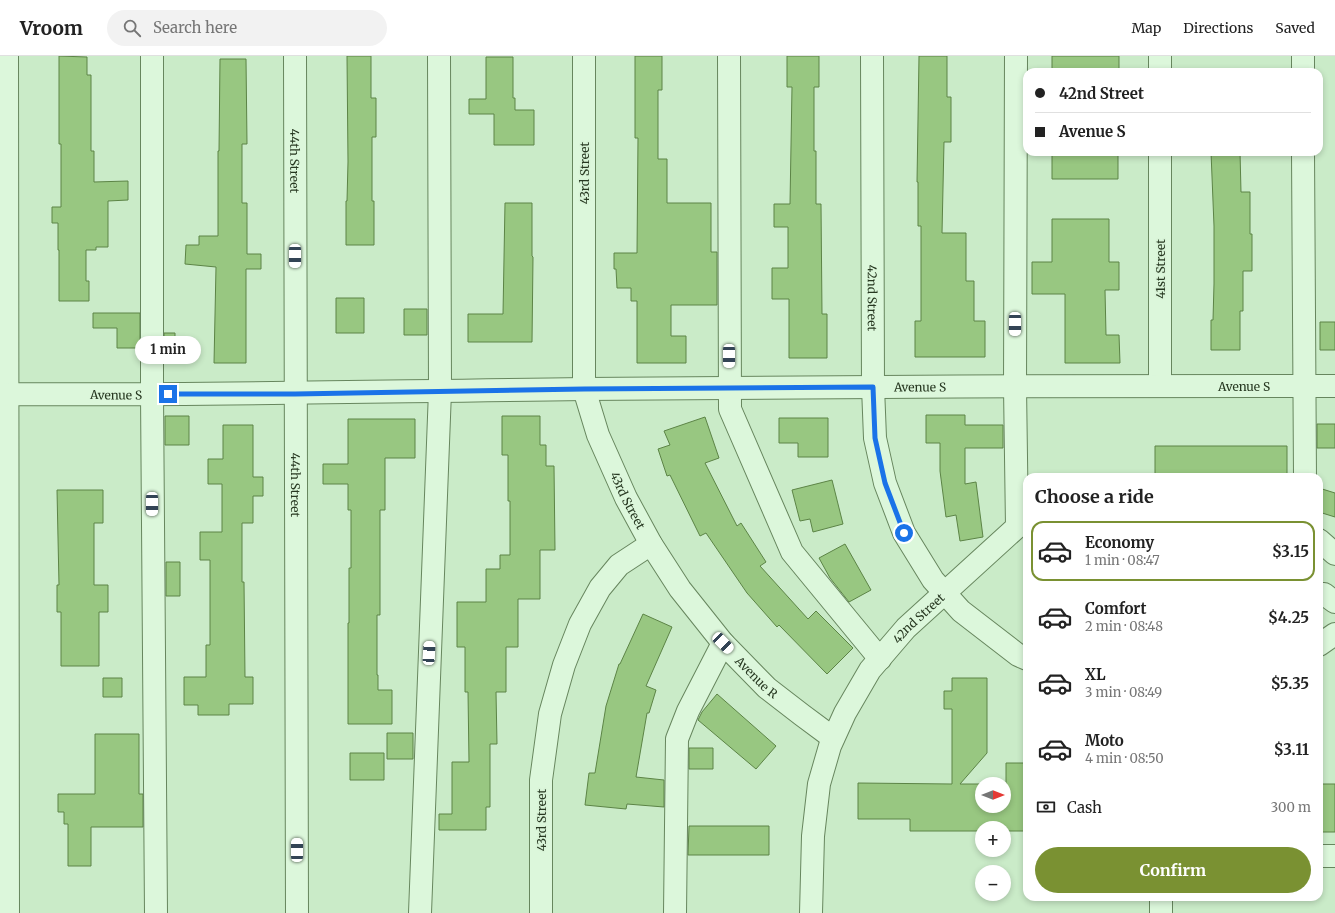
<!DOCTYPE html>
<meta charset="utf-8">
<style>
body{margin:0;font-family:Merriweather,serif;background:#f2f2f2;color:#222;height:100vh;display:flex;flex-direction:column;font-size:15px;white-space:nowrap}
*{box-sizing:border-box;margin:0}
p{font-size:13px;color:#767676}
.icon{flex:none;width:22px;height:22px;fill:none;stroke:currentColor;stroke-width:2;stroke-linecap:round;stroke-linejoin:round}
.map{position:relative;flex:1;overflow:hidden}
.side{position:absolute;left:1023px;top:417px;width:300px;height:428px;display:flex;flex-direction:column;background:#fff;border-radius:12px;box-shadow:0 2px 6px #0003}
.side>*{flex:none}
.top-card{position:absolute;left:1023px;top:12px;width:300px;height:88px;border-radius:12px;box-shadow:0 2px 6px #0003;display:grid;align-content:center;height:88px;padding:0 12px;background:#fff}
.needle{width:26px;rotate:90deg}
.controls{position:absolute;left:975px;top:721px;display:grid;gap:8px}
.controls a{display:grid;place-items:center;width:36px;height:36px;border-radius:50%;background:#fff;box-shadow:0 2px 6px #0003;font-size:20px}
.end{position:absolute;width:18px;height:18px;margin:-9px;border:5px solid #1a73e8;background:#fff;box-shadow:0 0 0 2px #fff}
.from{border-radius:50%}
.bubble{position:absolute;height:28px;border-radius:14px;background:#fff;box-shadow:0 2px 6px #0003;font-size:13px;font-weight:700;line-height:28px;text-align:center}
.car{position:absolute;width:12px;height:24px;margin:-12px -6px;border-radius:5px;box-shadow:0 0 3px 1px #0007;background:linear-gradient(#fff 24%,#345 0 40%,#fff 0 76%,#345 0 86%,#fff 0)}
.top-card b{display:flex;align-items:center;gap:14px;height:38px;font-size:15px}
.top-card b+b{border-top:1px solid #e0e0e0}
.top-card i{width:10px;height:10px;background:#222}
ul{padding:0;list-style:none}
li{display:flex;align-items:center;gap:12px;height:60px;margin:0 8px 6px;padding:0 4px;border:2px solid transparent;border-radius:12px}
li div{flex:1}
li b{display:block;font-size:15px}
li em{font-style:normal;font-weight:700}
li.selected{border-color:#7a9132}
li>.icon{width:36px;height:36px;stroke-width:1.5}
h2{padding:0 12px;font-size:18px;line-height:48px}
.pay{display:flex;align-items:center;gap:10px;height:44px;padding:0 12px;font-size:15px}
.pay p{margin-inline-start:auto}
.cta{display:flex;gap:8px;margin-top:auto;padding:8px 12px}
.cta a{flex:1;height:46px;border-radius:24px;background:#7a9132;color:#fff;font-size:16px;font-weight:700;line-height:46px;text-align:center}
header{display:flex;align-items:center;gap:24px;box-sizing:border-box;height:56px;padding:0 20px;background:#fff;border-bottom:1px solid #e0e0e0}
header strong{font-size:19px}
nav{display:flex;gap:22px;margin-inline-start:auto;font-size:14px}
.search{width:280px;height:36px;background:#f2f2f2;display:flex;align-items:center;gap:10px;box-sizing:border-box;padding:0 14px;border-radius:22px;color:#767676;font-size:15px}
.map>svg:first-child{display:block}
.building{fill:#98c781;stroke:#5c8446;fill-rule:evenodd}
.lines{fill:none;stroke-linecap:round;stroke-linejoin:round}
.minor-casing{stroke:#67865e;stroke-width:24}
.minor{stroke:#dcf7db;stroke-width:22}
.route{stroke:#1a73e8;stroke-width:5}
.labels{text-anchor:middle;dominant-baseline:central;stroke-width:3;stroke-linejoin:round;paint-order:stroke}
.street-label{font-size:12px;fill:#273821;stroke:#d8f3d7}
</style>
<header>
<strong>Vroom</strong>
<div class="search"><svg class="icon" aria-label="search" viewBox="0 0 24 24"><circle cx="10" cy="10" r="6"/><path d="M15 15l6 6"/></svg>Search here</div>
<nav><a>Map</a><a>Directions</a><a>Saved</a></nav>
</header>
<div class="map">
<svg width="1335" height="857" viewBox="0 0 1335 857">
<rect width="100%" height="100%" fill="#caebc8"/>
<path class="building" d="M 59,0 L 87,1 L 87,19 L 91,19 L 91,95 L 94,95 L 94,126 L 128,125 L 128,144 L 108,145 L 108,191 L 96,191 L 96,194 L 86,194 L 86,225 L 89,225 L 89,245 L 59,245 L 59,194 L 58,194 L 58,167 L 52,167 L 52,151 L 61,151 L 61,88 L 59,88 Z
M 347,0 L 371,0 L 371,42 L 376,42 L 376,81 L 372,81 L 372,145 L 374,145 L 374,189 L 346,189 L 346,145 L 347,145 L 348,106 Z
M 635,0 L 662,0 L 662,34 L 658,34 L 658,103 L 667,103 L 667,147 L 711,147 L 711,196 L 717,196 L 717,249 L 671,249 L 671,280 L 686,280 L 686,307 L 637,307 L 637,245 L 631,245 L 631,232 L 617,232 L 616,213 L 614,213 L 614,197 L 637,197 L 638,82 L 635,82 Z
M 787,0 L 819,0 L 819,31 L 814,31 L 814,95 L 816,95 L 816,148 L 821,148 L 822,258 L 827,258 L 827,302 L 789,302 L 789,243 L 772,243 L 772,212 L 788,212 L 788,171 L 774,171 L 774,148 L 790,148 L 792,31 L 787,31 Z
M 919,0 L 947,0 L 947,41 L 951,41 L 951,86 L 944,86 L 942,177 L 966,177 L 966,225 L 974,225 L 974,265 L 985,265 L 985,301 L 915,301 L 915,265 L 921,265 L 921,170 L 918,170 L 918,126 L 917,126 Z
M 1052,0 L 1119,0 L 1119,16 L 1052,16 Z
M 486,1 L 513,1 L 513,42 L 515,42 L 515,54 L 534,54 L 534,89 L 494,89 L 494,58 L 469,58 L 469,43 L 486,43 Z
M 220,3 L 246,3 L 247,88 L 242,88 L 242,147 L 247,147 L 247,198 L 261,198 L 261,213 L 246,213 L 246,307 L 214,307 L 216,211 L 185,208 L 186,189 L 199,189 L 199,180 L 218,180 L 218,95 L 219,95 Z
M 1052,96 L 1118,96 L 1118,123 L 1052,123 Z
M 1211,96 L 1240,96 L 1241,136 L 1250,136 L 1250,178 L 1252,178 L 1252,215 L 1243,215 L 1243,255 L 1240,255 L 1240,294 L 1211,294 L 1211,264 L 1213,264 L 1214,228 L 1214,170 Z
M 505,147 L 532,147 L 532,200 L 533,201 L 532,286 L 468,286 L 468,258 L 503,258 Z
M 1052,163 L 1109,163 L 1109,206 L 1119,206 L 1119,234 L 1105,234 L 1106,279 L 1119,279 L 1120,307 L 1065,307 L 1065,238 L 1032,238 L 1032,206 L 1052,206 Z
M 336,242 L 364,242 L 364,277 L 336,277 Z
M 404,253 L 427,253 L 427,279 L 404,279 Z
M 93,257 L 140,257 L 140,292 L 117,292 L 117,272 L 93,272 Z
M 1320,266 L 1335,266 L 1335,294 L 1320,294 Z
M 164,277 L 175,277 L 175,292 L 164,292 Z
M 926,359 L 965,359 L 965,369 L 1003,369 L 1003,392 L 965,392 L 965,428 L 976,426 L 983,481 L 960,485 L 956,459 L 946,461 L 940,415 L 940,387 L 926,387 Z
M 165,360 L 189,360 L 189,389 L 165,389 Z
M 502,360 L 540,360 L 540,389 L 546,389 L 546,410 L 554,410 L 555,494 L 540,494 L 540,543 L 518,543 L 518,591 L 506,591 L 506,636 L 496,636 L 497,688 L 490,688 L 490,751 L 486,751 L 486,774 L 439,774 L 439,758 L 452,758 L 452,706 L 469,706 L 468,636 L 465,636 L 465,591 L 457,591 L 457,546 L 486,546 L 486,513 L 500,513 L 500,499 L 510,499 L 510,445 L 508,445 L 508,399 L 502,399 Z
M 705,361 L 719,402 L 705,407 L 737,470 L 741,467 L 766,506 L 760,510 L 808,563 L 816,555 L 853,592 L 827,618 L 779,569 L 777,571 L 747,537 L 706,477 L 700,480 L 670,419 L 667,420 L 658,393 L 670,389 L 664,375 Z
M 779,362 L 828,362 L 828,401 L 798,401 L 798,387 L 779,387 Z
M 348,363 L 415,363 L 415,402 L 385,402 L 385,454 L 380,454 L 380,559 L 377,559 L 377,619 L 378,619 L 378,634 L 392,634 L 392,668 L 348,668 L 348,567 L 349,567 L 349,512 L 351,512 L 351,454 L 348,454 L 348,428 L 323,428 L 323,408 L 348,408 Z
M 1317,368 L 1335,368 L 1335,392 L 1317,392 Z
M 223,369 L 253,369 L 253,421 L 263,421 L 263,440 L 253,440 L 253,467 L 242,467 L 242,526 L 244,526 L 245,621 L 253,621 L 253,648 L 229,648 L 229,659 L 198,659 L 198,649 L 184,649 L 184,621 L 206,621 L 206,589 L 210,589 L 210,504 L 200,504 L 200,476 L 222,476 L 222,428 L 208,428 L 208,403 L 223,403 Z
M 1155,390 L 1287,390 L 1287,421 L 1155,421 Z
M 832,424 L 843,468 L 813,476 L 810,463 L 800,465 L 792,434 Z
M 1319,432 L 1335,437 L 1335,461 L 1319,456 Z
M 57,434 L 103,434 L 103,467 L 94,467 L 94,529 L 108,529 L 108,556 L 99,556 L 99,610 L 61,610 L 61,556 L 57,556 L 57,529 L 59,529 Z
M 845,488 L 871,534 L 849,546 L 830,522 L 819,502 Z
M 166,506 L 180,506 L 180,540 L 166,540 Z
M 643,558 L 672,571 L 646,630 L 656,634 L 649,657 L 647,657 L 636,721 L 664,724 L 664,751 L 627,748 L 626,753 L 585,749 L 589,717 L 595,717 L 606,650 L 619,608 L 620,608 Z
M 103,622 L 122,622 L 122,641 L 103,641 Z
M 952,622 L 987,622 L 987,697 L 960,728 L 1006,728 L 1006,707 L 1027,707 L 1027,775 L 1004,775 L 1004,772 L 982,772 L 982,775 L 910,775 L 910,763 L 858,763 L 858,727 L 952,728 L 952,653 L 944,653 L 944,635 L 952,635 ZM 982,728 L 1004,728 L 1004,750 L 982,750 Z
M 717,638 L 776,690 L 756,713 L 698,664 L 702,656 Z
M 387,677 L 413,677 L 413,703 L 387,703 Z
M 95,678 L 139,678 L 139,738 L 143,738 L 143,771 L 91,771 L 91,810 L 68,810 L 68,768 L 64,768 L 64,756 L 58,756 L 58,738 L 95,738 Z
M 689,692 L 713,692 L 713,713 L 689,713 Z
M 350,697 L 384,697 L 384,724 L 350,724 Z
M 1319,728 L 1335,728 L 1335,776 L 1319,776 Z
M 689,770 L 769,770 L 769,799 L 688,799 Z"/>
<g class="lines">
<defs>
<g id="minor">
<path d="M 7,0 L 8,857"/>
<path d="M 152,0 L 152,338 L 156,857"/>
<path id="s1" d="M 295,0 L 297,857"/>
<path id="s2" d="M 584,0 L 584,333 L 598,379 L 626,442 L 651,488 L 680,533 L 723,587 L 767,632 L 802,659 L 833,682"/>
<path d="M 729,0 L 730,353 L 792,496 L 880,603"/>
<path id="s3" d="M 872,0 L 873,331 L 875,382 L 885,427 L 904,477 L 933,524 L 961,555 L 1018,599 L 1027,603"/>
<path d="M 1160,0 L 1160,16"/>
<path d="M 1303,0 L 1303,16"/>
<path d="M 1160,96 L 1160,330"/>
<path d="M 1303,96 L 1305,421"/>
<path id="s4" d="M 0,338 C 195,340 389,335 584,333 C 834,330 1085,330 1335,330"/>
<path d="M 1319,484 L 1335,498"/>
<path d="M 1319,538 L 1324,538 L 1335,546"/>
<path d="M 1319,589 L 1335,578"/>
<path d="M 1319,800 L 1335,800"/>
<path d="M 1161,841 L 1161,857"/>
<path d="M 420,857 L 440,335 L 439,0"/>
<path d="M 541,857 L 541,724 L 550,658 L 564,609 L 580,568 L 600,532 L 619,509 L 651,488"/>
<path d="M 675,857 L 677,683 L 688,655 L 723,587"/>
<path id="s5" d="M 811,857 L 813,780 L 819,728 L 830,690 L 845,657 L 870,614 L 906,572 L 1017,471 L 1015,331 L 1016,0"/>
</g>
</defs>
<use href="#minor" class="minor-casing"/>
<use href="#minor" class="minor"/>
</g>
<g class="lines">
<path class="route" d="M 168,338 L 295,338 L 584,333 L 873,331 L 875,382 L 885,427 L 904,477"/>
</g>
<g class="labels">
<g class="street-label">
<text stroke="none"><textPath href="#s1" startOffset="105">44th Street</textPath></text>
<text transform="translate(584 117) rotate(-90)">43rd Street</text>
<text transform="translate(1160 213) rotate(-90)">41st Street</text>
<text stroke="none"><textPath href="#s3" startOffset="242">42nd Street</textPath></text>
<text stroke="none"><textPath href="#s4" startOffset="1244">Avenue S</textPath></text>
<text stroke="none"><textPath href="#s4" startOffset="920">Avenue S</textPath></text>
<text stroke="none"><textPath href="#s4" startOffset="116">Avenue S</textPath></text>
<text stroke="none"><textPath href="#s1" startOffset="429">44th Street</textPath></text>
<text stroke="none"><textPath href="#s2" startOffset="453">43rd Street</textPath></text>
<text stroke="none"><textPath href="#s5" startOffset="326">42nd Street</textPath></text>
<text stroke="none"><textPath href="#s2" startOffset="673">Avenue R</textPath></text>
<text transform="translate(541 764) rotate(-90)">43rd Street</text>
</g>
</g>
</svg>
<div class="controls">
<a><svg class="needle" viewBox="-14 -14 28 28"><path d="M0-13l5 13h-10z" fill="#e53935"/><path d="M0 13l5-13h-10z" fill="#767676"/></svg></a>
<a>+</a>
<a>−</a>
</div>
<i class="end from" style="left:904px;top:477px"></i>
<i class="end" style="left:168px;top:338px"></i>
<div class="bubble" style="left:135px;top:280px;width:66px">1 min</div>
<i class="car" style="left:295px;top:200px;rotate:180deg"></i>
<i class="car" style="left:1015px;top:268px;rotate:180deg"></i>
<i class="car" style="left:729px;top:300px;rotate:180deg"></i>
<i class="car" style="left:152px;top:448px;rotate:180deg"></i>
<i class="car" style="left:723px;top:587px;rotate:135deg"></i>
<i class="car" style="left:429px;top:597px;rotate:3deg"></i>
<i class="car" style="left:297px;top:794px;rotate:0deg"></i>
<div class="top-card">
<b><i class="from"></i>42nd Street</b>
<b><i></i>Avenue S</b>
</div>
<section class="side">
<h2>Choose a ride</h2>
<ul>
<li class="selected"><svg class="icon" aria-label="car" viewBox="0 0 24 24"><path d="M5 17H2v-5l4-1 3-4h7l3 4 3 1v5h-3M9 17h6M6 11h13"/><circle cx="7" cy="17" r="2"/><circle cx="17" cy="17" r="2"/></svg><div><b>Economy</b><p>1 min · 08:47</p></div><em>$3.15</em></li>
<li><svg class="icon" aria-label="car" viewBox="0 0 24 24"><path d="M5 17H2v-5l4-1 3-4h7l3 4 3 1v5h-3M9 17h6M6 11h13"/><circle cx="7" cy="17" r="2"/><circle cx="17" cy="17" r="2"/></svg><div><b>Comfort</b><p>2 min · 08:48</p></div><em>$4.25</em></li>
<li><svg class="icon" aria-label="car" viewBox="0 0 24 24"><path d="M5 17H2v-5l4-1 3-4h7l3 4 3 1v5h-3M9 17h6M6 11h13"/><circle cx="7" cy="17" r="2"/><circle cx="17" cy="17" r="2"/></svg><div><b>XL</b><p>3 min · 08:49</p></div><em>$5.35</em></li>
<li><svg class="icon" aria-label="car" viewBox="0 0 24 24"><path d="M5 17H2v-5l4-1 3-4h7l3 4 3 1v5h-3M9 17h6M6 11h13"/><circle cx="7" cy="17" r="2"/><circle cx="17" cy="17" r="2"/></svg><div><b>Moto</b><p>4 min · 08:50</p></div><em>$3.11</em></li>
</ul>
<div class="pay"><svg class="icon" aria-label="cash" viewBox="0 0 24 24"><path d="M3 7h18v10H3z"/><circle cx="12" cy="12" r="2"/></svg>Cash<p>300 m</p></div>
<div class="cta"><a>Confirm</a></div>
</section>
</div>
